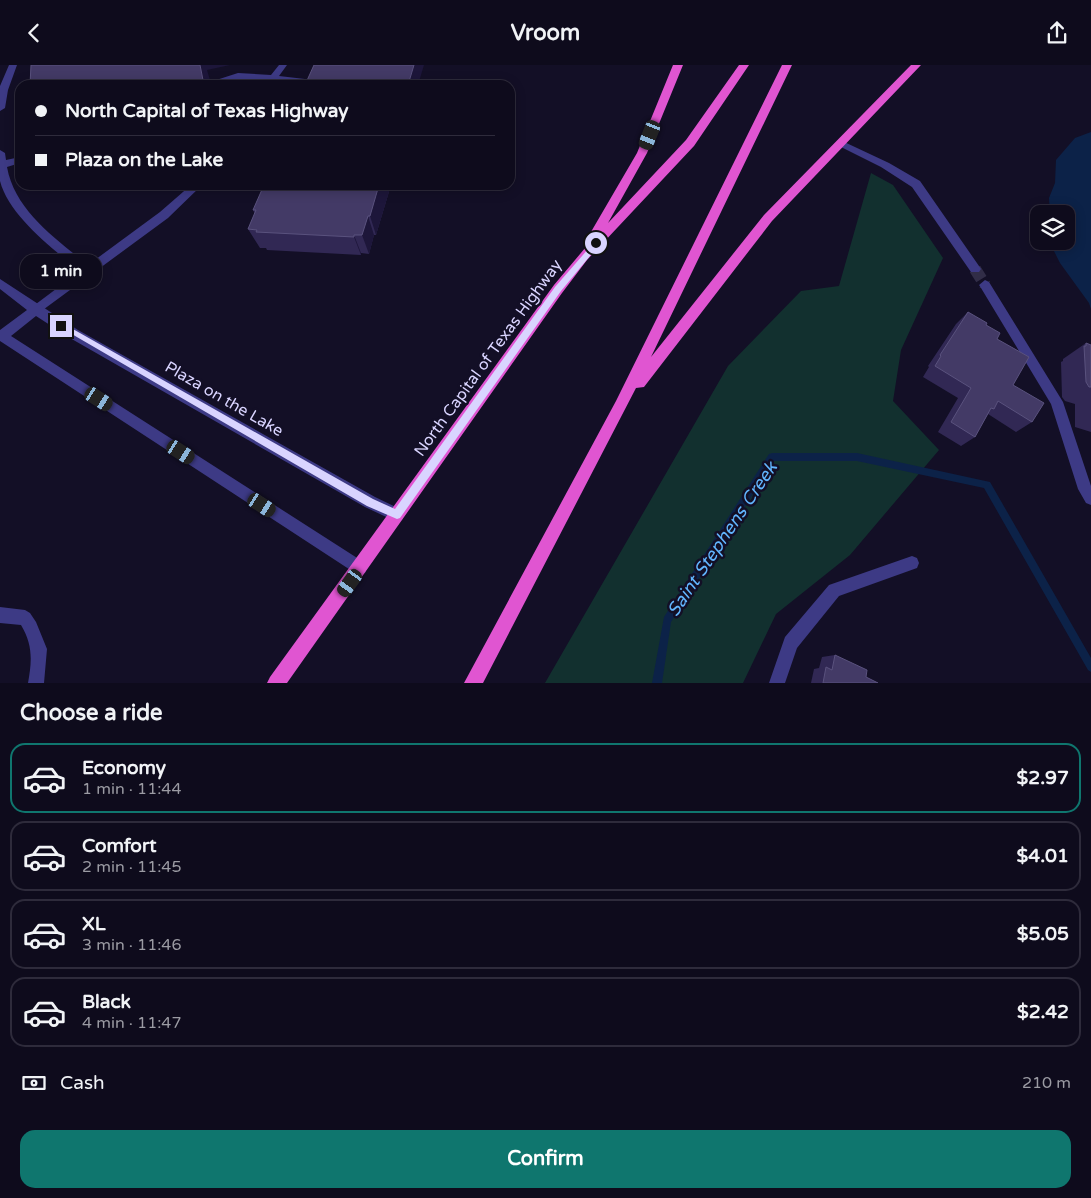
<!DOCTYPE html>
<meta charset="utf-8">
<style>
body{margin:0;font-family:"Varela Round",sans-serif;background:#1c1929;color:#f1f3f6;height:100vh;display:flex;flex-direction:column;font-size:19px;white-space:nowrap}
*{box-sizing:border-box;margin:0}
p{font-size:16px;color:#9b9ba3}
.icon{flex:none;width:28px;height:28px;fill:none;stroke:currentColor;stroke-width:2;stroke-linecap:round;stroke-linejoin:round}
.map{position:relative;height:618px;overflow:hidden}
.side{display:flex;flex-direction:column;background:#0e0b1c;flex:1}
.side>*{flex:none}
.banner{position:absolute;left:15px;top:15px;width:500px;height:110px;border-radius:15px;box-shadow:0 2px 12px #0003,0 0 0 1px #2e2b3b;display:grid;align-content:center;height:110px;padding:0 20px;background:#0e0b1c}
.fabs{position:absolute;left:1030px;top:140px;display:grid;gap:10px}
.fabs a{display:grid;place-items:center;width:45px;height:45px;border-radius:10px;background:#0e0b1c;box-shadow:0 2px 12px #0003,0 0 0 1px #2e2b3b;font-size:25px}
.end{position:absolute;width:22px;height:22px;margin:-11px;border:6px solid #d9d4ff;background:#111;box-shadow:0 0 0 2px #111}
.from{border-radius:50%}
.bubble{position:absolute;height:35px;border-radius:15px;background:#0e0b1c;box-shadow:0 2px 12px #0003,0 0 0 1px #2e2b3b;font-size:16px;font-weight:700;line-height:35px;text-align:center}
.car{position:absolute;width:15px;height:30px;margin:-15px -8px;border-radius:6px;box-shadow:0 0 4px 1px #0007;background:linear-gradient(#222 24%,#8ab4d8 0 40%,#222 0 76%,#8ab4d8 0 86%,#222 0)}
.banner b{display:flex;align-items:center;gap:18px;height:48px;font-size:19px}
.banner b+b{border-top:1px solid #2e2b3b}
.banner i{width:12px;height:12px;background:#f1f3f6}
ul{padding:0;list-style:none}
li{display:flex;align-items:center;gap:15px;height:70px;margin:0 10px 8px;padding:0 10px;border:2px solid #2e2b3b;border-radius:15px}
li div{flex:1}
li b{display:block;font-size:19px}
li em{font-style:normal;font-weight:700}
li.on{border-color:#0f766e}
li>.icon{width:45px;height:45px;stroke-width:1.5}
h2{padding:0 20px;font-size:22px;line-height:60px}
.pay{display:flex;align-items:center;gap:12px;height:55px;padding:0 20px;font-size:19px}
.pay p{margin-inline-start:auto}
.primary-button{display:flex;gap:10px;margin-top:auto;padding:10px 20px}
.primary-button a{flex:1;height:58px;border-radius:15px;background:#0f766e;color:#fff;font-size:20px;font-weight:700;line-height:58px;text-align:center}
header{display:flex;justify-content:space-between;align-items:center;height:65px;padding:0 20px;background:#0e0b1c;font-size:22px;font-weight:700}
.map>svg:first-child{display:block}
.green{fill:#12302f}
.water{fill:#0c2248}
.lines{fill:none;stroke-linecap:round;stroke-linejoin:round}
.stream{fill:#0c2248;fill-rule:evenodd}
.minor-tunnel{stroke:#312d47;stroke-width:12;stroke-dasharray:12 6;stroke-linecap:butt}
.service{fill:#3d3a85;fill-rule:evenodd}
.minor{fill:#3d3a85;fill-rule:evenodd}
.trunk{fill:#e055d1;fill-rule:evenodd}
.wall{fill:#312854}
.shaded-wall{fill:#1d163a}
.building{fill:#433a66;stroke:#5a527e}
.route{fill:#d9d4ff}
.labels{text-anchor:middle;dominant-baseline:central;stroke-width:5;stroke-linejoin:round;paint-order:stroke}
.street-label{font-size:16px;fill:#d9d4ff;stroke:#130f26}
.water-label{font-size:18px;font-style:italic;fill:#62b6ff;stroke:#130f26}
</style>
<header><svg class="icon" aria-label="back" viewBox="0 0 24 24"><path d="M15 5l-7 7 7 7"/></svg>Vroom<svg class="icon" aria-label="share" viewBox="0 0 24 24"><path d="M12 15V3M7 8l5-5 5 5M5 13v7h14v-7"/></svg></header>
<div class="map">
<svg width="1091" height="618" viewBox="0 0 1091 618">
<rect width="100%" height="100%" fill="#130f26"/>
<path class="green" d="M 871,108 L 893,120 L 943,193 L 901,285 L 893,336 L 939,385 L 850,490 L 776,549 L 743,618 L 545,618 L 728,301 L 801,226 L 839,221 Z"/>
<path class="water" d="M 1091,67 L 1091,244 L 1089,238 L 1060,198 L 1049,176 L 1066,176 L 1066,149 L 1050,149 L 1049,133 L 1055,118 L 1056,95 L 1075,73 Z"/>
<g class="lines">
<path class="stream" d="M 772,388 L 857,388 L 990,417 L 1091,593 L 1091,607 L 1088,605 L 984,423 L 857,396 L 774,396 L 671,557 L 662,618 L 652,618 L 664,552 L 769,389 Z"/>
<path class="minor-tunnel" d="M 975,204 L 985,220"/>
<path class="service" d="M 9,0 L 17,0 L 8,25 L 5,43 L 0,46 L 0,21 Z
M 279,0 L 287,0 L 279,11 L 305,14 L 309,17 L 305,20 L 276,16 L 273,20 L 267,20 L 266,18 L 267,15 C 248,13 233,15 214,20 L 210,17 L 238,8 L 271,10 Z
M 0,85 L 5,88 L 6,95 L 20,92 L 20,98 L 7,102 C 15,146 56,174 88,200 L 160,147 L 191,120 L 202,120 L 168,153 L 36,250 L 32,248 L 30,245 L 32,242 L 80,206 C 53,184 9,151 0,116 C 0,107 0,94 0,85 Z
M 912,491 L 917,493 L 919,498 L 917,503 L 839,531 L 797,583 L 785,618 L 769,618 L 785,572 L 829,520 Z
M 0,542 L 25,545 L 30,548 L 36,557 L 47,584 L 44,618 L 28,618 C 32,596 33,580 21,560 L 0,558 Z"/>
<path class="minor" d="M 840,75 L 889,98 L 920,116 L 979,201 L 981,204 L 979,207 L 971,207 L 912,122 L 881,102 L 837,80 L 837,76 Z
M 0,214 L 78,265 L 375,432 L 402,445 L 404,450 L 402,455 L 397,457 L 365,442 L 70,273 L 36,251 L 11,271 L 365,498 L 367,503 L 365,508 L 360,510 L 355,508 L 0,276 L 0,265 L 27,245 L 0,224 Z
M 985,215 L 989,217 L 1063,337 L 1091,421 L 1091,440 L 1086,438 L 1078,424 L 1051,339 L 981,223 L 979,220 Z"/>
<path class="trunk" d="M 673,0 L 683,0 L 647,88 L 608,158 L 686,75 L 739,0 L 749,0 L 694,81 L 587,195 L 562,228 L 287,618 L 267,618 L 270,612 L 554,220 L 591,176 L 588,172 L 637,88 Z
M 782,0 L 792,0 L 651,292 L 764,150 L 911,0 L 921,0 L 772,156 L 644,322 L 636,323 L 483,618 L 464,618 L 616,336 Z"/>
</g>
<path class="wall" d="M 391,120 L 376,170 L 374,170 L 369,189 L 361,188 L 361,190 L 267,185 L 266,183 L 260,183 L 248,164 L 255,149 L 253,145 Z
M 968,247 L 986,260 L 997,274 L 1013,320 L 1032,357 L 1016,367 L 988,349 L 975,372 L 961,381 L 938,367 L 958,333 L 923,312 L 929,302 L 928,301 L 956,259 Z
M 1086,278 L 1091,280 L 1091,367 L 1075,362 L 1075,339 L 1065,336 L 1062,332 L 1061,297 L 1063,296 L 1063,294 Z
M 835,590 L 866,612 L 878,618 L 811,618 L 814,604 L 819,603 L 822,592 Z"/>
<path class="shaded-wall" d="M 199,0 L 230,0 L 207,5 L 210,15 L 209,16 L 211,20 L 204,20 Z
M 414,0 L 424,0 L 418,20 L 408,20 Z
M 379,120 L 391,120 L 376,170 L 370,151 Z
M 368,151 L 374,170 L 369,189 L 362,170 Z
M 354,170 L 361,188 L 361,190 L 354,172 Z"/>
<path class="building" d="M 31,0 L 200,0 L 204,20 L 30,20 Z
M 314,0 L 414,0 L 408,20 L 305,20 Z
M 264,120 L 379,120 L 370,151 L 368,151 L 362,170 L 354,170 L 354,172 L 256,167 L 257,165 L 248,164 L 256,145 L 253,145 Z
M 968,247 L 987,258 L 986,260 L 1000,268 L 997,274 L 1029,292 L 1013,320 L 1044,338 L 1032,357 L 998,336 L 994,344 L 991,343 L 975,372 L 951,357 L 971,323 L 935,301 L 941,291 L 940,290 Z
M 1086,278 L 1091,280 L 1091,322 L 1089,322 L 1086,317 L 1084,281 L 1086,281 Z
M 835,590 L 867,605 L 866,612 L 878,618 L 823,618 L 826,602 L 832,605 Z"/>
<path class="route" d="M 596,175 L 600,178 L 599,180 L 561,226 L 400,453 L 397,454 L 367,441 L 58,261 L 59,259 L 64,259 L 373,434 L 395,444 L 555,222 Z"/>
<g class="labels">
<g class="street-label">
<text transform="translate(488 293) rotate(-54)">North Capital of Texas Highway</text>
<text transform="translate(224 334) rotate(30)">Plaza on the Lake</text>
</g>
<g class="water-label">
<text transform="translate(722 474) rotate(-56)">Saint Stephens Creek</text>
</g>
</g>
</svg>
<div class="fabs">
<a><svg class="icon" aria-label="layers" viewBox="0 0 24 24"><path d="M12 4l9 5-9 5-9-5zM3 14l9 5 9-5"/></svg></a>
</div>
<i class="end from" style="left:596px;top:178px"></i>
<i class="end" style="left:61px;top:261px"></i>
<div class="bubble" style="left:20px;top:189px;width:82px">1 min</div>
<i class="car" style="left:650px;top:70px;rotate:202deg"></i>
<i class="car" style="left:99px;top:334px;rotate:123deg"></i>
<i class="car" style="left:181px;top:387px;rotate:123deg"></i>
<i class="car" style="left:262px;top:440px;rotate:123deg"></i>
<i class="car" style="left:350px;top:518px;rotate:216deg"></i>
<div class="banner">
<b><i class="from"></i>North Capital of Texas Highway</b>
<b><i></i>Plaza on the Lake</b>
</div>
</div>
<section class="side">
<h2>Choose a ride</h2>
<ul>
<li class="on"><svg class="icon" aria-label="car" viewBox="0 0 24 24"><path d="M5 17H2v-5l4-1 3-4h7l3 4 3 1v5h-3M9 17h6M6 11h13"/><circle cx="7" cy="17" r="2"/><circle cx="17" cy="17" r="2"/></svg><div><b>Economy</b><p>1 min · 11:44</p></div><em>$2.97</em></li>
<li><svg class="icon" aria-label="car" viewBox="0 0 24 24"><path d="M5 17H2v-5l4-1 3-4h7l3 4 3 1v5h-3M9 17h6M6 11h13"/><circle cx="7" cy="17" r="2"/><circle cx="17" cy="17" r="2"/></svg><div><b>Comfort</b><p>2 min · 11:45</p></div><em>$4.01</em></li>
<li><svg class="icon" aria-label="car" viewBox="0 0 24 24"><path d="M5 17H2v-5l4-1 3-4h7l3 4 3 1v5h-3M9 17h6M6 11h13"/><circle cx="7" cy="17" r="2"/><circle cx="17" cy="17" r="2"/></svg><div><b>XL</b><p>3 min · 11:46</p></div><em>$5.05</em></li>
<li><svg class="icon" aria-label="car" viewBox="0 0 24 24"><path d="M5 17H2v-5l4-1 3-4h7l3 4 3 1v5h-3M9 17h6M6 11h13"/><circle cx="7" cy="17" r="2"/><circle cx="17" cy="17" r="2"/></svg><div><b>Black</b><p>4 min · 11:47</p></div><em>$2.42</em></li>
</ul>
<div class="pay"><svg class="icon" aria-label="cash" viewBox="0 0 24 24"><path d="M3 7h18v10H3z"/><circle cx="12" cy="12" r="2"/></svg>Cash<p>210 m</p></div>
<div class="primary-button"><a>Confirm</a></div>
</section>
